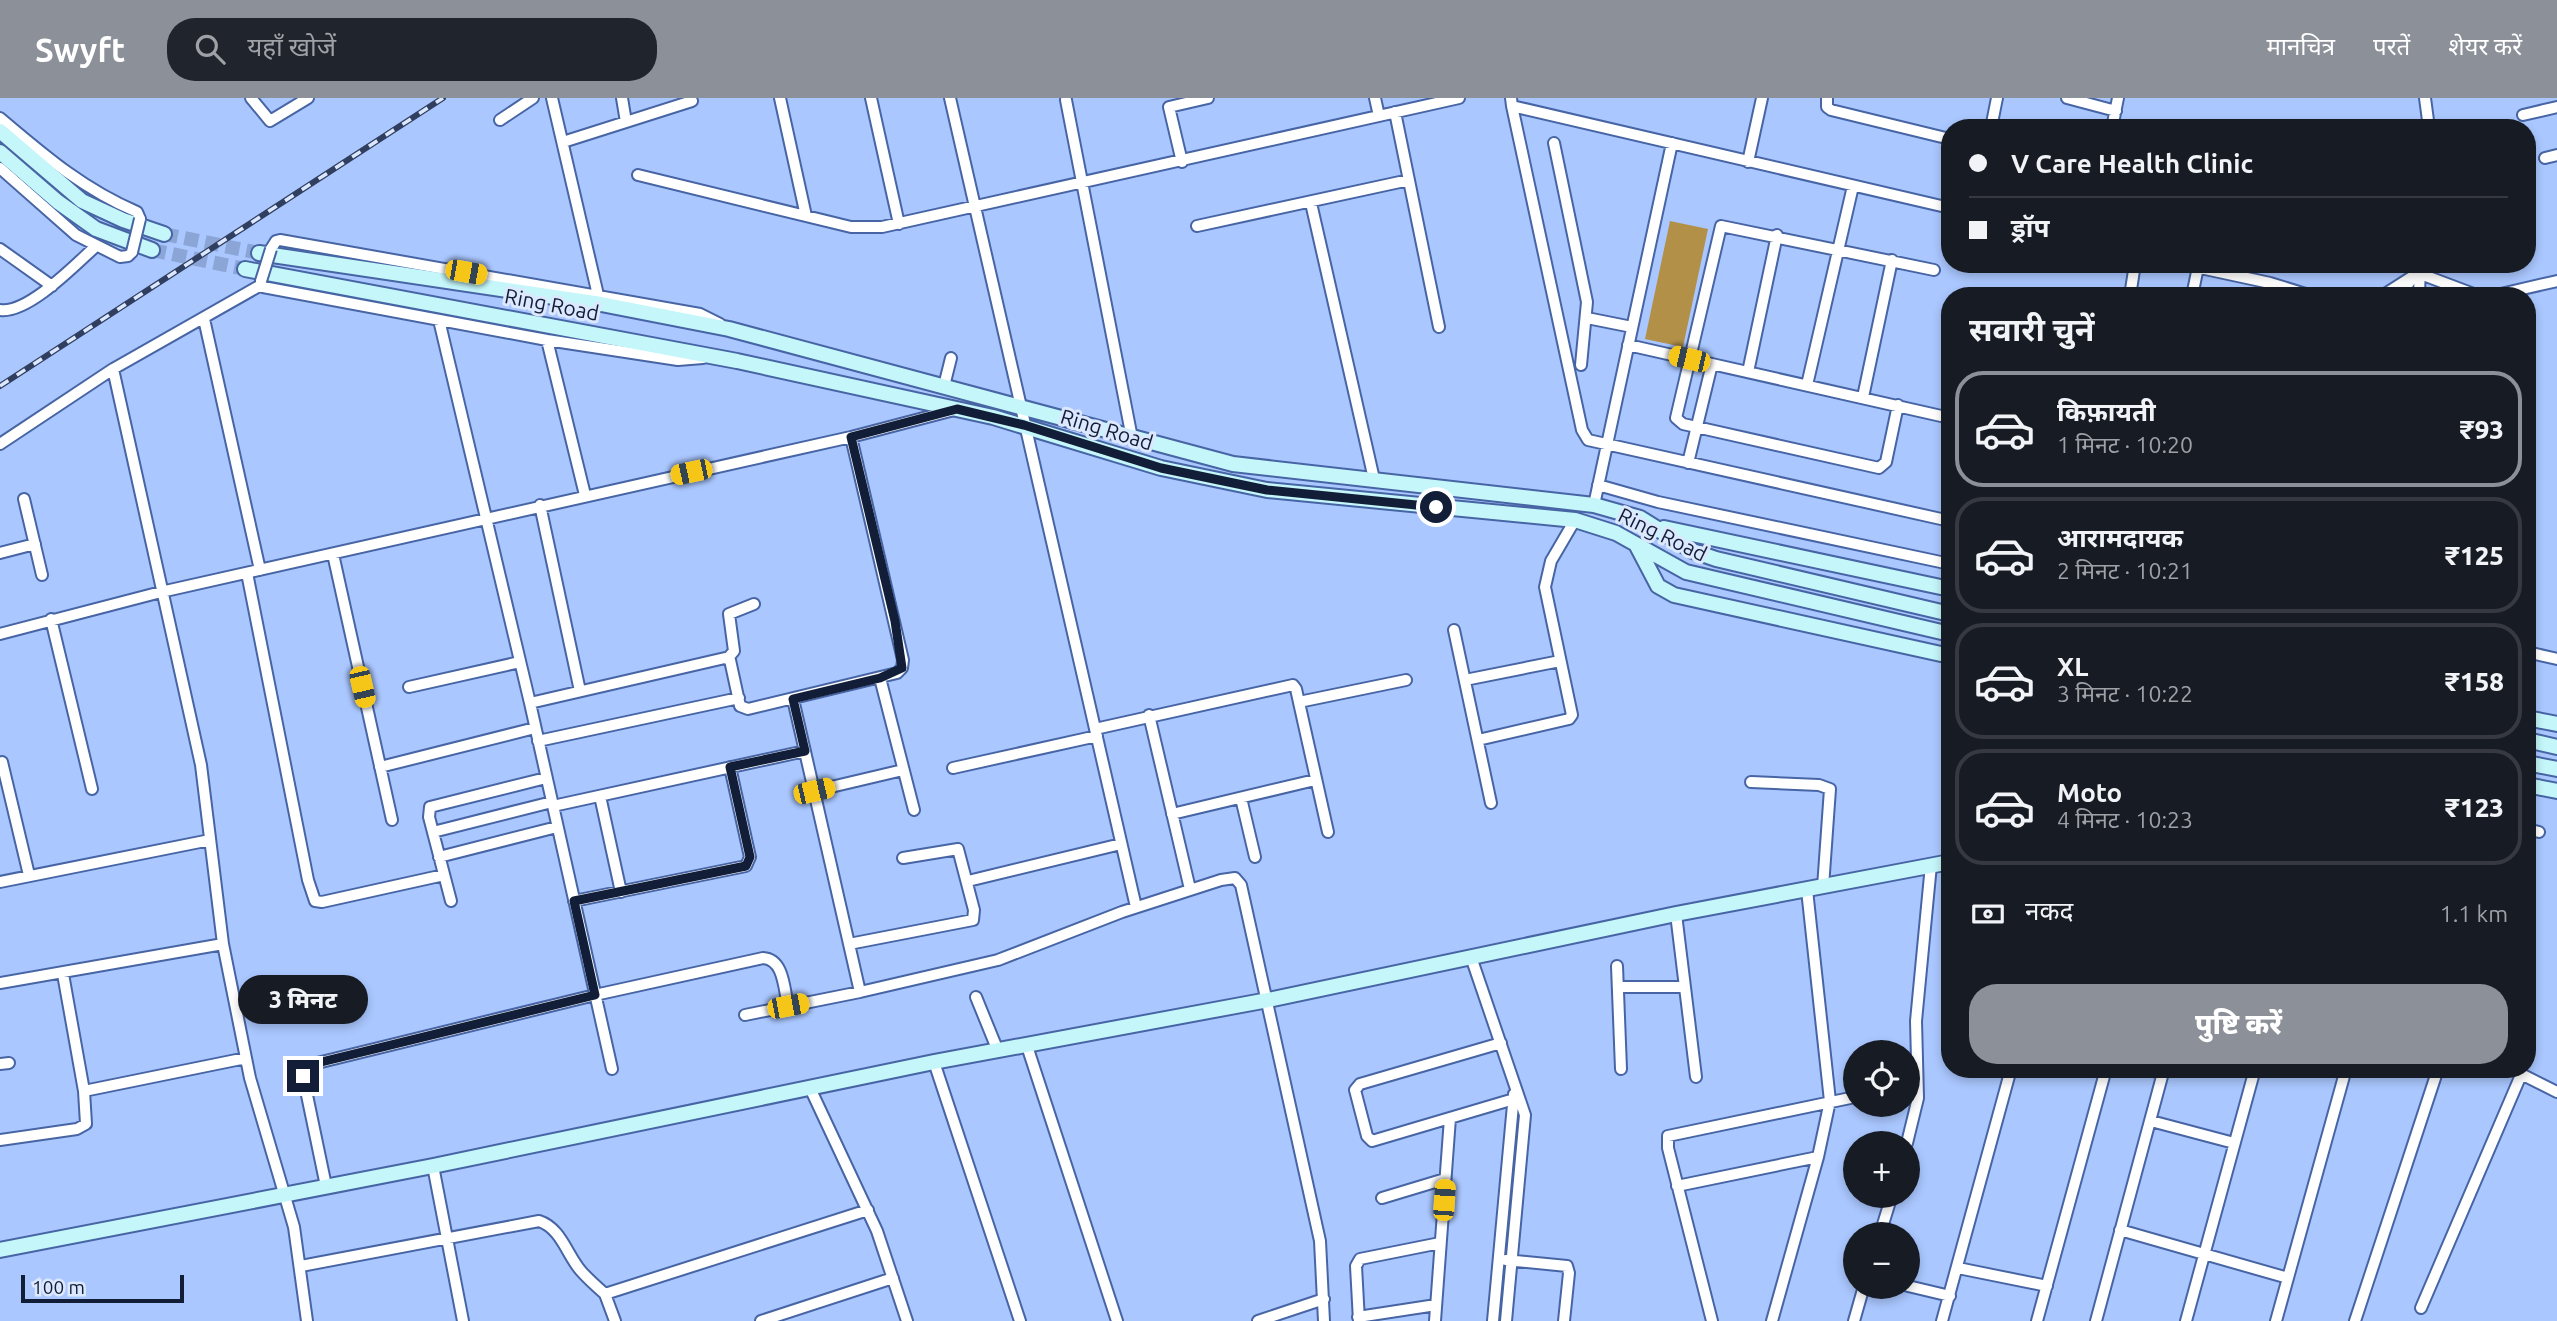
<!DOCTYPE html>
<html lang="hi">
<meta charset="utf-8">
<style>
body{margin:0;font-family:Ubuntu,"Noto Sans Devanagari",sans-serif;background:#20242c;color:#f1f3f6;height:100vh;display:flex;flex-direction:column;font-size:26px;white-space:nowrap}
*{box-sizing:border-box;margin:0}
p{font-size:23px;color:#9ea1a6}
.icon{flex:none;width:38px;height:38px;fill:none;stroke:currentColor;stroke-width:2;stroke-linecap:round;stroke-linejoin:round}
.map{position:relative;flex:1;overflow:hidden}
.side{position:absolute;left:1941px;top:189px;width:595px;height:791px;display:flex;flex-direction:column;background:#171b24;border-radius:28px;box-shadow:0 4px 10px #0003}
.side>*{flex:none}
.hud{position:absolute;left:1941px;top:21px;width:595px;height:154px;border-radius:28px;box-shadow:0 4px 10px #0003;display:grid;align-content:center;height:154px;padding:0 28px;background:#171b24}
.tools{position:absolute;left:1843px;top:942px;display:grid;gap:14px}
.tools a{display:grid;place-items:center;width:77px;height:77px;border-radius:50%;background:#171b24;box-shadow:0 4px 10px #0003;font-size:35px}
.scale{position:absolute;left:21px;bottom:18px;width:163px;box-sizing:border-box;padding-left:7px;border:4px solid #121e38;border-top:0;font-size:19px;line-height:24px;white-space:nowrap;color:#121e38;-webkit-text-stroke:5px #dce8fd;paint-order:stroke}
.end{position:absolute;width:32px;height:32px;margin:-16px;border:9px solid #121e38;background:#fff;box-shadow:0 0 0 4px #fff}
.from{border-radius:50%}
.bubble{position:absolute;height:49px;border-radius:24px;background:#171b24;box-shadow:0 4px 10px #0003;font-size:23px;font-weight:800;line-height:49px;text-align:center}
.car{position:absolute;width:21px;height:42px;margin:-21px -10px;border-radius:9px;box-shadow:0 0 5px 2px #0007;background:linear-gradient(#f5c518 24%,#345 0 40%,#f5c518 0 76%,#345 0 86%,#f5c518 0)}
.hud b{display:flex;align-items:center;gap:24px;height:66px;font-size:26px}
.hud b+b{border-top:2px solid #363941}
.hud i{width:18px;height:18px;background:#f1f3f6}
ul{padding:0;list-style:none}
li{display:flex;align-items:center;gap:21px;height:116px;margin:0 14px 10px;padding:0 14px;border:4px solid #363941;border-radius:28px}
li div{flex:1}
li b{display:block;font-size:26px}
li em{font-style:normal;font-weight:800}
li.current{border-color:#8c9099}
li>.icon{width:63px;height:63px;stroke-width:1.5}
h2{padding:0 28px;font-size:32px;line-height:84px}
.pay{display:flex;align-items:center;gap:18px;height:77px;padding:0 28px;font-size:26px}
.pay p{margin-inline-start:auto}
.primary-button{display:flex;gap:14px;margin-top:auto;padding:14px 28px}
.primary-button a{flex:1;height:80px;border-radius:28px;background:#8c9099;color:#fff;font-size:28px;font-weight:800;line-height:80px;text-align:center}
header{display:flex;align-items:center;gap:42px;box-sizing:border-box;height:98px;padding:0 35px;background:#8c9099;color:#fff}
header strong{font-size:33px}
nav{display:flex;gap:38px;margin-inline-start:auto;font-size:24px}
.search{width:490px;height:63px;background:#20242c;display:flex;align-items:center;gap:18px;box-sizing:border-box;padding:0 24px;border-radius:28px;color:#9ea1a6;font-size:26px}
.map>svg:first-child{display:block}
.green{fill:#b29047}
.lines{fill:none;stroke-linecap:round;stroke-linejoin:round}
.secondary-tunnel{stroke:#8ca5d7;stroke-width:14;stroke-dasharray:14 7;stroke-linecap:butt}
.street-casing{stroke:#4765a4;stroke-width:14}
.secondary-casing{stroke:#4765a4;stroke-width:18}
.street{stroke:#fff;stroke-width:10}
.secondary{stroke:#c4f6fa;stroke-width:14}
.rail-casing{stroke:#303f5f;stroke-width:6}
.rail{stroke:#dce8fd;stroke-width:3.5;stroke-dasharray:10;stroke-linecap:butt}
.street-bridge-casing{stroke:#4765a4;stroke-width:14;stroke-linecap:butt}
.street-bridge{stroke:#fff;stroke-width:10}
.route{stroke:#121e38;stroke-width:9}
.labels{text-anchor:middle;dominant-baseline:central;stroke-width:6;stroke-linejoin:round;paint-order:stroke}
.street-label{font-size:21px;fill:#121e38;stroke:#dce8fd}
</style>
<header>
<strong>Swyft</strong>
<div class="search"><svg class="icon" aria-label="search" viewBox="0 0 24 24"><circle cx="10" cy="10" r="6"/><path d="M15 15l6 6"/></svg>यहाँ खोजें</div>
<nav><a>मानचित्र</a><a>परतें</a><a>शेयर करें</a></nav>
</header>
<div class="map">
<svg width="2557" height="1223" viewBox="0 0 2557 1223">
<rect width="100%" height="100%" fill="#aac7ff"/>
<path class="green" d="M 1670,123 L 1708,131 L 1683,249 L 1645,241 Z"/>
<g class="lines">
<path class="secondary-tunnel" d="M 164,136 L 259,155
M 152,152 L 245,171"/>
<defs>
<path id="street" d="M 251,0 L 270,23 L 308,0
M 552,0 L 598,197
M 622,0 L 626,24
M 780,0 L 806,118
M 871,0 L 899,126
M 950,0 L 1136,809
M 1375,0 L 1379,18
M 1511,0 L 1512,8 L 1950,110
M 1827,0 L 1827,9 L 1831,12 L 1950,41
M 2067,0 L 2116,13
M 2425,0 L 2429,30
M 1066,2 L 1132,340
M 1512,8 L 1582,332 L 1588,342 L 1950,423
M 1395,14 L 1439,229
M 2523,17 L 2557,9
M 0,20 C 45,58 83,91 137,114 L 140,121
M 500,22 L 533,0
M 1991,30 L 1997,0
M 2112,30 L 2118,0
M 563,44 L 692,3
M 1554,45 L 1587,204 L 1581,267
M 2545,60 L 2557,57
M 1182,64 L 1169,9 L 1208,0
M 1748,64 L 1762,0
M 0,70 L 76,137 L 120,159 L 128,158 L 132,154
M 638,77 L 851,129 L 882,129 L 1459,0
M 1311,105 L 1374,381
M 1197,128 L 1409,82
M 0,151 L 52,188
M 271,151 L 276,143 L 280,142 L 700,216 L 720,226
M 2182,166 L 2270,185 L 2312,198
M 261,183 L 263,189 L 547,242 L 678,262 L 703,260
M 2130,198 L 2135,166
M 2192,198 L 2198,169
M 2382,198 L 2418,175 L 2479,198
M 2399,198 L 2411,182
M 2419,198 L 2420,166
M 2492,198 L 2557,183
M 0,212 C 28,216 75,167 96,148
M 1587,220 L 1632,229
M 204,221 L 260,472
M 439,222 L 530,605 L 725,560 L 730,562 L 740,608 L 748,611 L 897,575 L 902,570 L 903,562 L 851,339
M 547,242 L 585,397
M 1628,247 L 1950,320
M 1748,274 L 1777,137
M 1807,287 L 1853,88
M 944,288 L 951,260
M 1863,299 L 1892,162
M 1898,307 L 1886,364 L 1879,370 L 1683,326 L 1676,320 L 1721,128 L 1934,172
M 0,346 L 113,271 L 261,187
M 1688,365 L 1712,266
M 1598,387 L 1658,404 L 1950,466
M 24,401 L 42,477
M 540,407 L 580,593
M 1594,407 L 1672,45
M 0,455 L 35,446
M 333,456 L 392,722
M 247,475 L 308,782 L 315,803 L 322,804 L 444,777
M 51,521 L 92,691
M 1454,532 L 1491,705
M 0,536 L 161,494 L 851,339 L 954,312
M 2527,554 L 2557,561
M 728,560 L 734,553 L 729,516 L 754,506
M 880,580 L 914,712
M 1465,582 L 1560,563
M 409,589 L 520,564
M 793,601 L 860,894 L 998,862 L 1122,814 L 1221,782 L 1235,780 L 1241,787 L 1320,1143 L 1324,1223
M 1299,604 L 1406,582
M 530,605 L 612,971
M 1149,617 L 1190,791
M 1095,631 L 1293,587 L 1296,591 L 1328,734
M 1478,642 L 1569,621 L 1572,617 L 1545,489 L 1551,463 L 1575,422
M 538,643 L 739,600
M 2,664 L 29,777
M 380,669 L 535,630
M 953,670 L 1097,638
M 1751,684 L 1819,687 L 1830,691 L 1823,789
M 814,693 L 903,672
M 600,698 L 621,794
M 1241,700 L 1255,759
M 553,708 L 805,653
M 1172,716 L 1315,682
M 2527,731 L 2539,734
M 433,734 L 552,704
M 439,759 L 557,729
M 968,783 L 1121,746
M 0,784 L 210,742
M 451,803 L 429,719 L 430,709 L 546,680
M 574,803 L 746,768 L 750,759 L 730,669
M 1676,816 L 1696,979
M 223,846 L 250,980 L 294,1129 L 307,1223
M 849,846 L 973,822 L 974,812 L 958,751 L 903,760
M 1471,859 L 1525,1017 L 1506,1223
M 1617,868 L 1621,971
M 0,885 L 223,846 L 201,667 L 113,271
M 1618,889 L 1685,889
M 976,899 L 998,953
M 745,917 L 860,894
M 1501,945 L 1360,986 L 1355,992 L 1367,1038 L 1372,1043 L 1514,1001
M 1027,948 L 1117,1223
M 934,964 L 1020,1223
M 0,966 L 9,965
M 2148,971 L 2163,976
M 2511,971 L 2557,994
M 810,990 L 877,1133 L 907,1223
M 84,993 L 246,960
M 2151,1023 L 2234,1045
M 0,1042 L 77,1031 L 86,1026 L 84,993 L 63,876
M 1907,1045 L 1918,1000 L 1916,923 L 1931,767
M 433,1068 L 463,1223
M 326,1088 L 303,978 L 309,967 L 595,897 L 763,860 C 784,861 784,891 788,908
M 1677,1088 L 1818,1059
M 1382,1100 L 1445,1081
M 2120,1132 L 2288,1180
M 1880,1136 L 1892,1097
M 1506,1162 L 1567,1168 L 1569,1175 L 1564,1223
M 301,1168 L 539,1123 C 561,1130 567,1157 581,1173 C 588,1181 597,1189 605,1196 L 868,1112
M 1958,1170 L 2047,1188
M 1908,1188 L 1950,1198
M 605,1196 L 615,1223
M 2421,1210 L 2521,977 L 2519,971
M 1358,1219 L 1436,1207
M 761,1223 L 893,1180
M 1258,1223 L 1324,1201
M 1359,1223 L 1356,1168 L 1360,1161 L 1440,1145
M 1435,1223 L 1450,1020
M 1493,1223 L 1514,996
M 1712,1223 L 1668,1050 L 1668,1038 L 1855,999
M 1772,1223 L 1818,1059 L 1830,1003 L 1807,792
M 1854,1223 L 1864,1188
M 1942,1223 L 2011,971
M 2037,1223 L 2106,971
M 2096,1223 L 2164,971
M 2186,1223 L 2255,971
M 2276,1223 L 2346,971
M 2355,1223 L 2438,971"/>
<path id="secondary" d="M 0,33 L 82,103 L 123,122 L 164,136
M 0,54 L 58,104 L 96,131 L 152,152
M 259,155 L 601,206 L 729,231 L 1233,366 L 1594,407 L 1640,420 L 1693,453 L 1716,461 L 1950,516
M 245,171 L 737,263 L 993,319 L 1161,370 L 1267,392 L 1575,422 L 1616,435 L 1686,474 L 1950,536
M 1664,430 L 1950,491
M 1637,448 L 1658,488 L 1674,497 L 1950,558
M 2527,620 L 2557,626
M 2527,642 L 2557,649
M 2527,665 L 2557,671
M 2527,687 L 2557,693
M 0,1152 L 433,1068 L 934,964 L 1268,902 L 1676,816 L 1950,764"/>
</defs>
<use href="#street" class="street-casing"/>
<use href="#secondary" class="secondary-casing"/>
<use href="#street" class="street"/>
<use href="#secondary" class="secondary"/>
<defs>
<path id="rail" d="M 0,288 L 443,0"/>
</defs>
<use href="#rail" class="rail-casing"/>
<use href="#rail" class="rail"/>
<defs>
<path id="street-bridge" d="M 132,154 L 140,121
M 261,183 L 271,151"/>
</defs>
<use href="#street-bridge" class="street-bridge-casing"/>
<use href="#street-bridge" class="street-bridge"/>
</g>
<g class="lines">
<path class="route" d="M 303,978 L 309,967 L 595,897 L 574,803 L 746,768 L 750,759 L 730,669 L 805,653 L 793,601 L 880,580 L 902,570 L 895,523 L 851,339 L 957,311 L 1024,327 L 1161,370 L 1267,392 L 1436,409"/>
</g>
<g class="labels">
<g class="street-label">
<text transform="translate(552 206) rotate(11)">Ring Road</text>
<text transform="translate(1107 331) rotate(17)">Ring Road</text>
<text transform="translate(1663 436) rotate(26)">Ring Road</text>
</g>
</g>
</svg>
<div class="tools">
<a><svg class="icon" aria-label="locate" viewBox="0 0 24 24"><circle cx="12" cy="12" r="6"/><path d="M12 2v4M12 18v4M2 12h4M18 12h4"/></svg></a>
<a>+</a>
<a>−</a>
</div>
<div class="scale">100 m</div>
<i class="end from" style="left:1436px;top:409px"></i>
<i class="end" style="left:303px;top:978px"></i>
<div class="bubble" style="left:238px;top:877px;width:130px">3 मिनट</div>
<i class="car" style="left:466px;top:174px;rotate:100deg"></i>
<i class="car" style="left:1689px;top:261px;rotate:283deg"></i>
<i class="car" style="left:691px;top:374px;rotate:258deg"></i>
<i class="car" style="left:362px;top:589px;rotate:167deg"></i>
<i class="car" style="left:814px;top:693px;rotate:77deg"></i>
<i class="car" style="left:788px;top:908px;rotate:79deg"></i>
<i class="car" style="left:1444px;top:1102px;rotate:4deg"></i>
<div class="hud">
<b><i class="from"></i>V Care Health Clinic</b>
<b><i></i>ड्रॉप</b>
</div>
<section class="side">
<h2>सवारी चुनें</h2>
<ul>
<li class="current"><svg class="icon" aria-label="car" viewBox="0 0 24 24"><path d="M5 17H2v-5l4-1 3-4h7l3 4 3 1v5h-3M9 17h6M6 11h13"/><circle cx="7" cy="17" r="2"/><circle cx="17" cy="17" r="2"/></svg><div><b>किफ़ायती</b><p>1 मिनट · 10:20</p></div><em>₹93</em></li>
<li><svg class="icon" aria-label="car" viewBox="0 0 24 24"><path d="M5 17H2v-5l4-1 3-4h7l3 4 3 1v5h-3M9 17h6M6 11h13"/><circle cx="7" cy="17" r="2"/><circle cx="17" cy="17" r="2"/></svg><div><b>आरामदायक</b><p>2 मिनट · 10:21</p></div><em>₹125</em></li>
<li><svg class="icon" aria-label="car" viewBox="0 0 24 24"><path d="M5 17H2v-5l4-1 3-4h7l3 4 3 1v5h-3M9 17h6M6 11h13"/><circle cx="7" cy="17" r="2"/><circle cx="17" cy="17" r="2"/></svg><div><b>XL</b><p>3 मिनट · 10:22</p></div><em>₹158</em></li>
<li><svg class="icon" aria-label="car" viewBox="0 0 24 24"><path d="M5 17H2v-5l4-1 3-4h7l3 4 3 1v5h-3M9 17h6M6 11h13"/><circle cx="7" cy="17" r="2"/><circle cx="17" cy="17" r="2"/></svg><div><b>Moto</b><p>4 मिनट · 10:23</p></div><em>₹123</em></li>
</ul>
<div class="pay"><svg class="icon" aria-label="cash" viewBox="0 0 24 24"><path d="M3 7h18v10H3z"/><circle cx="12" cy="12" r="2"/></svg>नकद<p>1.1 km</p></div>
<div class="primary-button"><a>पुष्टि करें</a></div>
</section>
</div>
